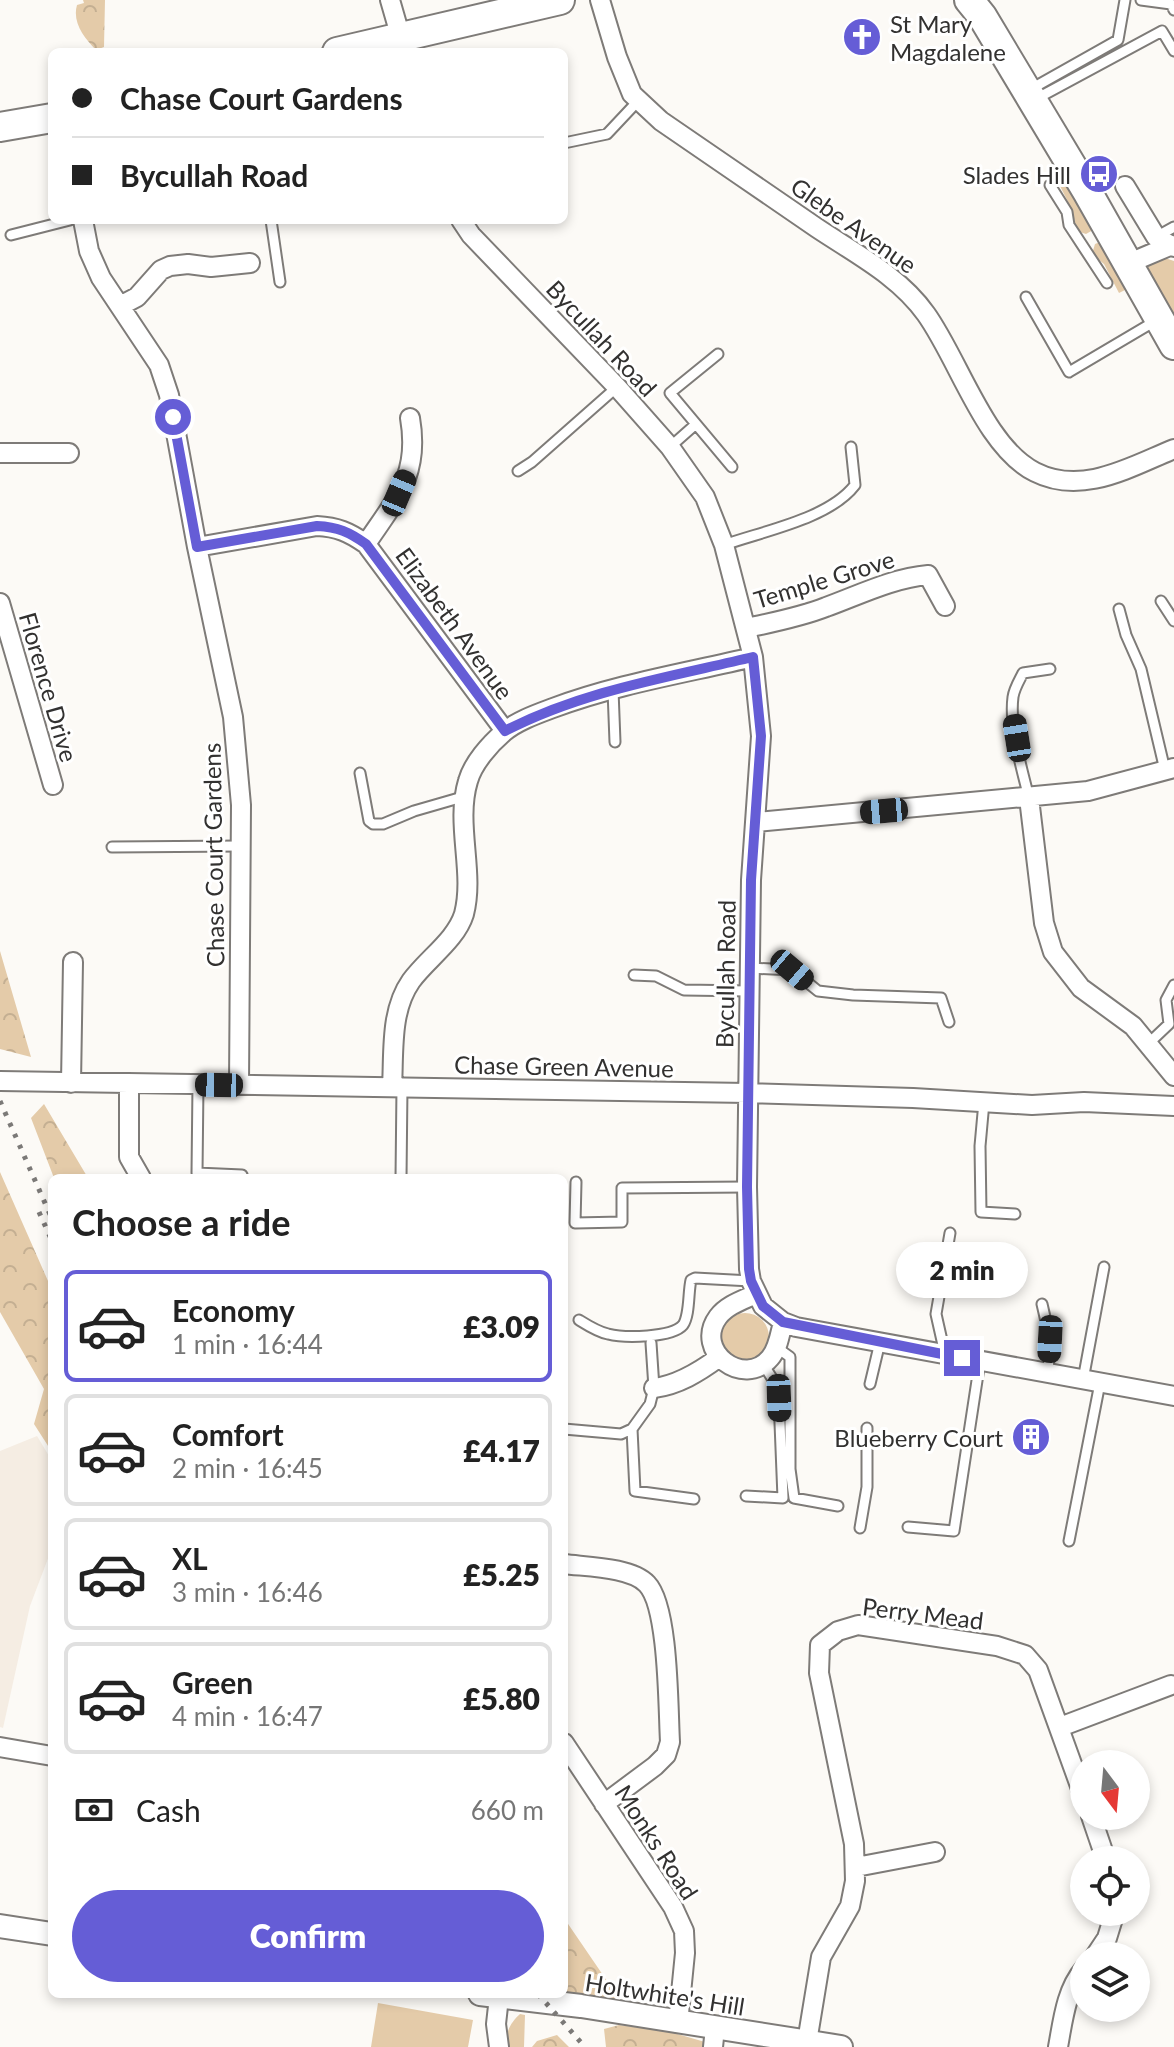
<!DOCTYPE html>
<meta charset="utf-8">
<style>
body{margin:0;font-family:Lato,sans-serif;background:#f6f6f6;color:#222;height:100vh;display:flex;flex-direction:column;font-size:30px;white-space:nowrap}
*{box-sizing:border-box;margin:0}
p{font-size:26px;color:#767676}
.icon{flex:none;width:44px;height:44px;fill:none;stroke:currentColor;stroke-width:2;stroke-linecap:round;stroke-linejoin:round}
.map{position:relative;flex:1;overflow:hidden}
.panel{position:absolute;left:48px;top:1174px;width:520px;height:824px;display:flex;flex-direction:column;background:#fff;border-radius:12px;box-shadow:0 4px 12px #0003}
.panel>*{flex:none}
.banner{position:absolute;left:48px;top:48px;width:520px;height:176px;border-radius:12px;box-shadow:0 4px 12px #0003;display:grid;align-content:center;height:176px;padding:0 24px;background:#fff}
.needle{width:52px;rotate:164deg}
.tools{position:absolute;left:1070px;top:1750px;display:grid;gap:16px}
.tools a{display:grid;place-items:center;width:80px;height:80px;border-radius:50%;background:#fff;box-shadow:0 4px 12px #0003;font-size:40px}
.end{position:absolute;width:36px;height:36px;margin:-18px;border:10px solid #655dd6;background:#fff;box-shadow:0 0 0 4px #fff}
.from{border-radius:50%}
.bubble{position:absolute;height:56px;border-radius:28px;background:#fff;box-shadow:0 4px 12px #0003;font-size:26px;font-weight:800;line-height:56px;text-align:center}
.car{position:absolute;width:24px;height:48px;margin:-24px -12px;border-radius:10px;box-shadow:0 0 6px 2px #0007;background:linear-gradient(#222 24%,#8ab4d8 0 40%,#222 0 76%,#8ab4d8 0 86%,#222 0)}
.banner b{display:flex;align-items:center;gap:28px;height:76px;font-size:30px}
.banner b+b{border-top:2px solid #e0e0e0}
.banner i{width:20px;height:20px;background:#222}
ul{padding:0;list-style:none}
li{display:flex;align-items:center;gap:24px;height:112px;margin:0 16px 12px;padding:0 8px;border:4px solid #e0e0e0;border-radius:12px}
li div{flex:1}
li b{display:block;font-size:30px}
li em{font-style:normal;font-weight:800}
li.selected{border-color:#655dd6}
li>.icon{width:72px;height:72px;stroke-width:1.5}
h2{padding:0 24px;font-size:36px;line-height:96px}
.pay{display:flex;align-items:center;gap:20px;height:88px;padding:0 24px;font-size:30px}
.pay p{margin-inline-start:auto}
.cta{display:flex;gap:16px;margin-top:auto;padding:16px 24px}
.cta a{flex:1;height:92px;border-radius:48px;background:#655dd6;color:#fff;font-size:32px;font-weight:800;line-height:92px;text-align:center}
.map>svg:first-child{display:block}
.built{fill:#f5ede3}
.green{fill:#e4cba9}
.forest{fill:url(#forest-crowns)}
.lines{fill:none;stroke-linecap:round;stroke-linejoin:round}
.service-casing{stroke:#7e7b78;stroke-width:13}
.minor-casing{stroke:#7e7b78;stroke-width:22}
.tertiary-casing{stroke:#7e7b78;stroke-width:26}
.primary-casing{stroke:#7e7b78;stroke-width:32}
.service{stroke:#fff;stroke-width:9}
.minor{stroke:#fff;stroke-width:18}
.tertiary{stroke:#fff;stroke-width:22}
.primary{stroke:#fff;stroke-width:28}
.rail{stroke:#7b7977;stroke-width:5;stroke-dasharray:4 8;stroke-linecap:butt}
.route{stroke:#655dd6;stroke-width:10}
.labels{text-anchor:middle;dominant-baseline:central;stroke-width:6;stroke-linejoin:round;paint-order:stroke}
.poi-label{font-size:24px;fill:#323130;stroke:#fff;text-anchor:end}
.street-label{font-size:24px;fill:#323130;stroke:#fff}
</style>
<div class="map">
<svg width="1174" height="2047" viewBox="0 0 1174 2047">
<defs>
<pattern id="forest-crowns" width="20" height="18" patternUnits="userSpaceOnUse" patternTransform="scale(2)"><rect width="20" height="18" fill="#e4cba9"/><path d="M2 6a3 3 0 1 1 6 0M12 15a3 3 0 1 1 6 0" fill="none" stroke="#c4af92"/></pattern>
</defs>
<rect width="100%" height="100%" fill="#fcfaf6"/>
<path class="built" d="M 37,1436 L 52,1461 L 52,1548 L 30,1606 L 3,1728 L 0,1727 L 0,1451 Z"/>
<path class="green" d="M 1062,174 L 1093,230 L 1086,234 L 1077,231 L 1072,210 L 1056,178 Z
M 1100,242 L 1125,290 L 1119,293 L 1104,264 L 1092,254 L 1095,244 Z
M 1165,258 L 1174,261 L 1174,316 L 1147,269 L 1151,262 Z
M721 1337a24 24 0 1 1 48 0a24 24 0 1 1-48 0Z
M 378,2003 L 473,2020 L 468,2047 L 371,2047 Z
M 520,2014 L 525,2015 L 524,2047 L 508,2047 C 503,2035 511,2022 520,2014 Z"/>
<path class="forest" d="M 83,0 L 105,0 L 104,47 L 96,50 C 84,38 72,22 77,5 L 84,3 Z
M 0,951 L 31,1057 L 0,1049 Z
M 44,1104 L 88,1178 L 54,1178 L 31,1118 Z
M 0,1172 L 52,1290 L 52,1452 L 34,1424 L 44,1389 L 0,1312 Z
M 564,1918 L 620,2000 L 564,1993 Z
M 619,2025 L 667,2031 L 705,2042 L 706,2047 L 606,2047 L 604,2029 Z
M 557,2035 L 569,2047 L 532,2047 L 537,2041 Z"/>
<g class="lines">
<defs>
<path id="service" d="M 1141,0 L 1171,4 L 1174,10
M 1031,89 L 1118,40 L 1125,0
M 1034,100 L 1162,31 L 1174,51
M 564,143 L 607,134 L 638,101
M 1050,185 L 1067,212 L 1069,225 L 1107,283
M 271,220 L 280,282
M 11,235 L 70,220
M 1156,237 L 1174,227
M 1026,297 L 1069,372 L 1157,320
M 718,354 L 670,393 L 732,467
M 670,447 L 696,424
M 518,471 L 532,462 L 617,387
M 724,545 C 763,531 829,519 855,485 L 851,447
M 1161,601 L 1174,621
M 1119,609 L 1126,635 L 1141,669 L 1165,770
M 613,690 L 615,742
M 360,773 L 369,821 L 373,824 L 383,824 L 414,811 L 466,796
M 1029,798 C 1022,769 1009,727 1013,697 C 1014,689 1019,681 1023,673 L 1050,669
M 112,847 L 241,846
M 749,968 L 792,970 L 818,991 L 853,995 L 941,998 L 949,1022
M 634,975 L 656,976 L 684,990 L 749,991
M 1149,1043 L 1169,1024 L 1166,1000 L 1174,985
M 198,1085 L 197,1173 L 242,1175
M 984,1102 L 980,1146 L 981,1212 L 1015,1214
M 401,1178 L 402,1087
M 576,1182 L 575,1223 L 622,1222 L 622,1188 L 747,1187
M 1042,1304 L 1050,1339 L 1048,1373
M 579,1320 C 587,1325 598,1332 608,1334 C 624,1338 672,1338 683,1325 C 690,1315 688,1292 691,1280 L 695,1278 L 751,1281
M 776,1347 L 790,1357 L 790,1469 L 794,1498 L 838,1506
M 945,1354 L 936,1314 L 950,1233
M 1083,1380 L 1104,1267
M 870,1384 L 880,1342
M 564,1429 L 621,1434 L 632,1429 L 650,1404 L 654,1388 L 651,1343
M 632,1429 L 635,1491 L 694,1499
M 746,1496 L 783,1498 L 779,1398 L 777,1386 L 763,1364
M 908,1527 L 954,1531 L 980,1361
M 860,1528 L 867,1487 L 867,1428
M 1069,1541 L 1100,1383"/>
<path id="minor" d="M 390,0 L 405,52
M 600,0 L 617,57 L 632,94 L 661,121 C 713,157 765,192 817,228 C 856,254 899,276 926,314 C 959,360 985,447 1035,472 C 1082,496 1130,467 1174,449
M 1125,186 L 1156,237 L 1174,247
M 83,220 L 89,251 L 101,278 L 159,365 L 169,395 L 197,547 L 233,717 L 241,805 L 239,1085
M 461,220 L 471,235 L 617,387 L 670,447 L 705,497 L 724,545 L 753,657 L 761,736 L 751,880 L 747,1187 L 749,1269 L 751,1281 L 763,1306 L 783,1322 L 796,1327 L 1174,1396
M 1127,264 L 1172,245
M 120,306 L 137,297 L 161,270 L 170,266 L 188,264 L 211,267 L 250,263
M 0,453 L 69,453
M 366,544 C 396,499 420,475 410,418
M 197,547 L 317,526 C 337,527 349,532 366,544 L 505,731
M 0,603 L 53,785
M 747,628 C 774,622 801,617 826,607 C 859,595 893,578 928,575 L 945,606
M 1029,798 L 1044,923 L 1053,952 L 1081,988 L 1133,1026 L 1174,1076
M 756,822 L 1088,791 L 1174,768
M 0,1081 L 748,1093 L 913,1098 L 1032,1105 L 1084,1102 L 1174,1106
M 71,1083 L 73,962
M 129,1083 L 129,1157 L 141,1178
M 392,1087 C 394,1051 390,1011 411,981 C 427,959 456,940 464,914 C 475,872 455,824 468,781 C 473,763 490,744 504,732 C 517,721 537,714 553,708 C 617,684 686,673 753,657
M 756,1294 C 743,1300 727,1305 718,1317 C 693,1351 744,1389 770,1358 C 778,1349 780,1334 783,1322
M 654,1388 C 678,1385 699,1372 718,1358
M 564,1564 C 586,1567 631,1567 647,1584 C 669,1607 668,1708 670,1742 L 666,1755 L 655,1766 L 604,1804
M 1060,1727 L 1171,1685
M 564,1743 L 673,1907 L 684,1931 L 685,1953 L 678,2023
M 0,1747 L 52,1756
M 1091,1816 L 1106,1860
M 856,1867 L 935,1852
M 1095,1956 L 1107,1938 L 1115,1912
M 499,1997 L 496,2024 L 499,2047
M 807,2042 L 821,1957 L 850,1906 L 855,1881 L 854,1844 L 819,1673 L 820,1645 L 838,1631 L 858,1625 L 997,1646 L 1025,1655 L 1038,1670 L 1084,1797
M 713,2047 L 715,2028
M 1058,2047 C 1063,2020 1066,1990 1084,1969"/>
<path id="tertiary" d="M 0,1926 L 52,1934
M 480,1994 L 581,2006 L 841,2047"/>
<path id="primary" d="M 969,0 L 982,16 L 1088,193 L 1174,345
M 337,52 L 560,0
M 0,127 L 52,118"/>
</defs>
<use href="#service" class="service-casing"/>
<use href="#minor" class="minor-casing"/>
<use href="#tertiary" class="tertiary-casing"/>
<use href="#primary" class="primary-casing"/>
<use href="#service" class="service"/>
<use href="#minor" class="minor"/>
<use href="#tertiary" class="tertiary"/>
<use href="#primary" class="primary"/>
<path class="rail" d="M 0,1101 L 52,1219
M 39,1212 L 52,1241
M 538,1994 L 585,2047"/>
</g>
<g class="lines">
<path class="route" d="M 173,417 L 197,547 L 317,526 C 338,527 349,532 366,544 L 505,731 C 582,691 669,677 753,657 L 761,736 L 751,880 L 747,1187 L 749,1269 L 751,1281 L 763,1306 L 783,1322 L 962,1358"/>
</g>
<defs>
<symbol id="church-disc" viewBox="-11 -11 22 22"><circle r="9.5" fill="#655dd6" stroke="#fff"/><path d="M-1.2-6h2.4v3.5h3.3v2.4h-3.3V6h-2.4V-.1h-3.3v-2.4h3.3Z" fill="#fff"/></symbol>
<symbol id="bus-disc" viewBox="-11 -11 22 22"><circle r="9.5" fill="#655dd6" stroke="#fff"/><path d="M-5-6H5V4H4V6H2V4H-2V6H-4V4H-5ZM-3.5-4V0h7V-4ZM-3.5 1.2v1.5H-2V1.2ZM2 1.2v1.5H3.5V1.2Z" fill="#fff"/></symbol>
<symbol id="building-disc" viewBox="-11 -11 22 22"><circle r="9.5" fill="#655dd6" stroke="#fff"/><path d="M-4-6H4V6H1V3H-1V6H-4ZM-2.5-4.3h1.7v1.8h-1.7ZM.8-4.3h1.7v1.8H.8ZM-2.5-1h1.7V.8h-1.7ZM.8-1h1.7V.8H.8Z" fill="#fff"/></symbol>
</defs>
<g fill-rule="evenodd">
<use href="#church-disc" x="840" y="15" width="44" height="44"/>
<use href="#bus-disc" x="1077" y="152" width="44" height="44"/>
<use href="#building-disc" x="1009" y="1415" width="44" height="44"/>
</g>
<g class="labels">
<g class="poi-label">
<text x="890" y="23" text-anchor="start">St Mary<tspan x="890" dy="28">Magdalene</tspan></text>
<text x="1071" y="174">Slades Hill</text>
<text x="1003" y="1437">Blueberry Court</text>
</g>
<g class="street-label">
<text transform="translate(854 225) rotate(35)">Glebe Avenue</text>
<text transform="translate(602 338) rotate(47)">Bycullah Road</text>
<text transform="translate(824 579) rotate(-17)">Temple Grove</text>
<text transform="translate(455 623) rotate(54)">Elizabeth Avenue</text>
<text transform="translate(49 687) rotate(74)">Florence Drive</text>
<text transform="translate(213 855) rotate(-91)">Chase Court Gardens</text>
<text transform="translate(725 974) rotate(-89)">Bycullah Road</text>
<text transform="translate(564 1066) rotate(1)">Chase Green Avenue</text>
<text transform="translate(923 1613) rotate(7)">Perry Mead</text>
<text transform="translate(657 1842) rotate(57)">Monks Road</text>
<text transform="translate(665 1994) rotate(9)">Holtwhite's Hill</text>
</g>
</g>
</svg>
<div class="tools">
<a><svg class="needle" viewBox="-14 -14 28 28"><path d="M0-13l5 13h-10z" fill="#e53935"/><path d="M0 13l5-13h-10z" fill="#767676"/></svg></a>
<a><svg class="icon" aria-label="locate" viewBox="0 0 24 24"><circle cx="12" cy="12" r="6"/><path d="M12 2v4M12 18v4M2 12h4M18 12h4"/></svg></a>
<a><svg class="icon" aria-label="layers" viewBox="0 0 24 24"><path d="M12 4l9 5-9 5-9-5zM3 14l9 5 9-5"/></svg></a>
</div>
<i class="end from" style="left:173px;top:417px"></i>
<i class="end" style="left:962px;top:1358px"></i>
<div class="bubble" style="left:896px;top:1242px;width:132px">2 min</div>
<i class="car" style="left:399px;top:493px;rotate:23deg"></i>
<i class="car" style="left:1017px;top:738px;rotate:351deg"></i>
<i class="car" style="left:884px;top:811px;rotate:265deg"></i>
<i class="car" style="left:792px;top:970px;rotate:130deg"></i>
<i class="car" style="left:219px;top:1085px;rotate:271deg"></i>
<i class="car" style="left:1050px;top:1339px;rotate:183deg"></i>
<i class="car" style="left:779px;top:1398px;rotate:178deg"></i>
<div class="banner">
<b><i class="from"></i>Chase Court Gardens</b>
<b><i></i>Bycullah Road</b>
</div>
<section class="panel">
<h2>Choose a ride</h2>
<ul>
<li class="selected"><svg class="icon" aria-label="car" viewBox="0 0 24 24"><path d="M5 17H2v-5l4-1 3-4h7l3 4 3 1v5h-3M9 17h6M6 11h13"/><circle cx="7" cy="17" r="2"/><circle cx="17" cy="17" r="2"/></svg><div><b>Economy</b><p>1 min · 16:44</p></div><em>£3.09</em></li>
<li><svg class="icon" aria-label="car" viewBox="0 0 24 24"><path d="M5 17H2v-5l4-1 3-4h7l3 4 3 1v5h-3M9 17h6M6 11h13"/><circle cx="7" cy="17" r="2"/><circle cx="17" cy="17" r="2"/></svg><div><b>Comfort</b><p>2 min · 16:45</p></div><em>£4.17</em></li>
<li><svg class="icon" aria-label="car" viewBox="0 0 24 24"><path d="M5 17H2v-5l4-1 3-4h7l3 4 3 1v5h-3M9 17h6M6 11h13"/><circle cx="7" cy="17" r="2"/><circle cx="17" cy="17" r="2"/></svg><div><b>XL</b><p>3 min · 16:46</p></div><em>£5.25</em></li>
<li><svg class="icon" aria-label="car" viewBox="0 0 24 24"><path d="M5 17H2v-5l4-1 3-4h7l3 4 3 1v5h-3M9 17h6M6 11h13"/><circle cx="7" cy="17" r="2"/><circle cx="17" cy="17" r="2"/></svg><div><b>Green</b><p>4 min · 16:47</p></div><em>£5.80</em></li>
</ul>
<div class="pay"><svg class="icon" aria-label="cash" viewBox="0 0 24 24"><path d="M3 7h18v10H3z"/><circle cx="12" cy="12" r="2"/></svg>Cash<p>660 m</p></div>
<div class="cta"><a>Confirm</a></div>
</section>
</div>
